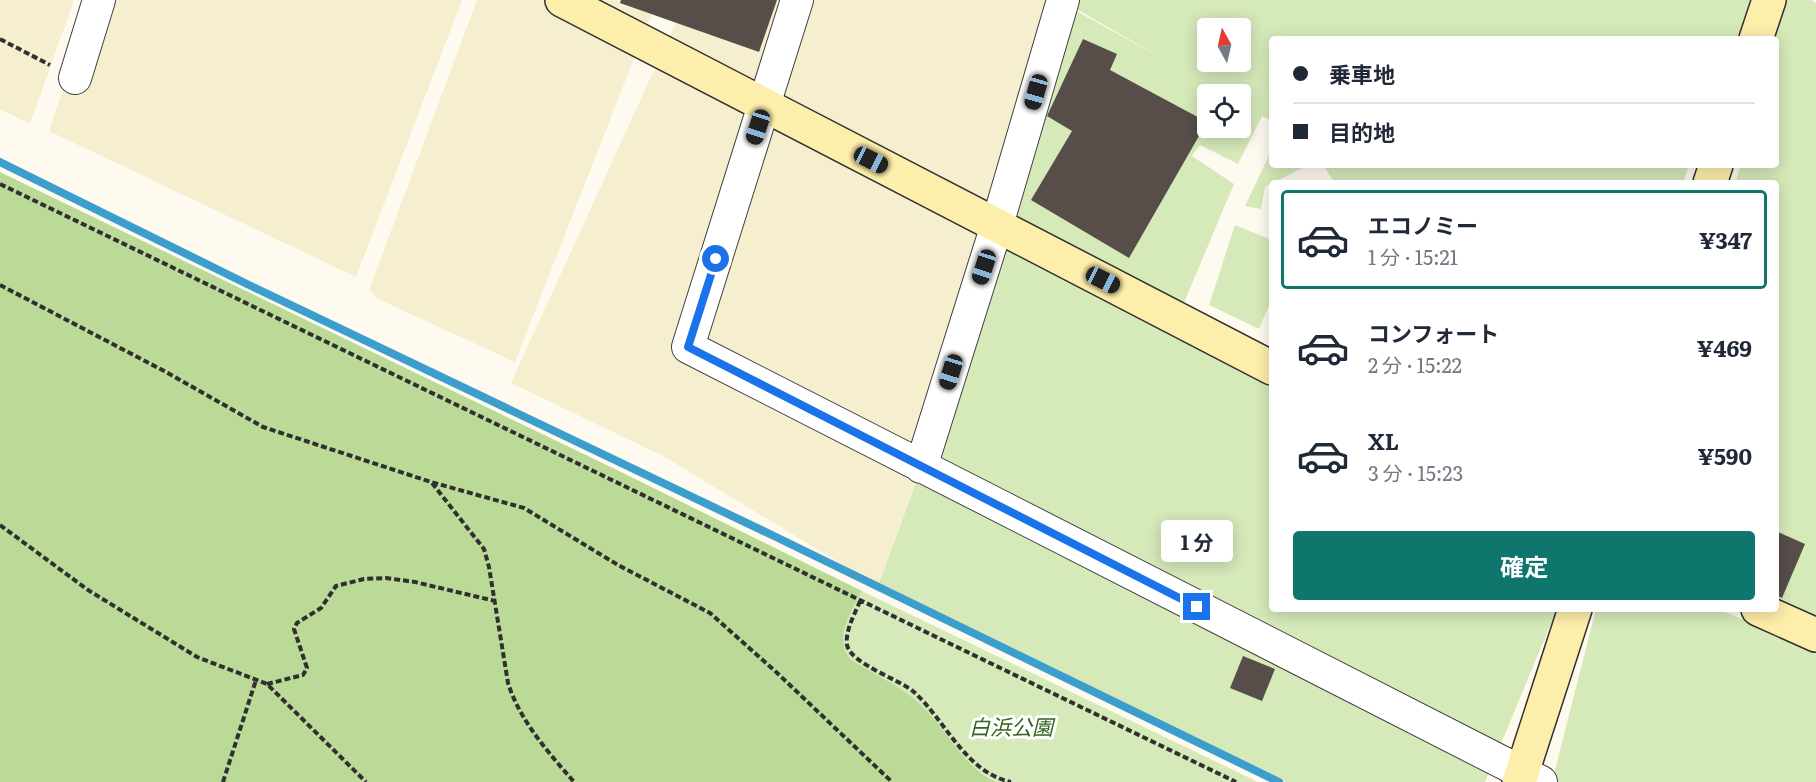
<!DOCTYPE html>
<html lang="ja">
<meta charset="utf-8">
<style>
body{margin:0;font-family:Literata,"Noto Sans JP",serif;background:#f6f6f7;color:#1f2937;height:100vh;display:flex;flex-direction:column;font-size:22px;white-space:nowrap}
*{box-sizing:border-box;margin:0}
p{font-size:20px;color:#747a83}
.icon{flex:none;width:33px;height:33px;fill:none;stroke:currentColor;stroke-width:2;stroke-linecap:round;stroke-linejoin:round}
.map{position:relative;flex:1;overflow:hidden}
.sheet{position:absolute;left:1269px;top:180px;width:510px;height:432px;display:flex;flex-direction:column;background:#fff;border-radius:6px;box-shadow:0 3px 15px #0003}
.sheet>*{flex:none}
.hud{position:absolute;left:1269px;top:36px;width:510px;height:132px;border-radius:6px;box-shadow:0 3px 15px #0003;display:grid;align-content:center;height:132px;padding:0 24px;background:#fff}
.needle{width:39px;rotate:352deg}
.fabs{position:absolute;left:1197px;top:18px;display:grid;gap:12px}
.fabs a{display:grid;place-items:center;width:54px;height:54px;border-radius:6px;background:#fff;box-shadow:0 3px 15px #0003;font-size:30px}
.end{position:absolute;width:27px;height:27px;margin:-14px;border:8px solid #1a73e8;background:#fff;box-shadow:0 0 0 3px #fff}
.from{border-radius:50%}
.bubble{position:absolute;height:42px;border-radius:6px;background:#fff;box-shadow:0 3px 15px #0003;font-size:20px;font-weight:700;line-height:42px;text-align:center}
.car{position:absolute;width:18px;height:36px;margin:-18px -9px;border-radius:8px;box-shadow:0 0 4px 2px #0007;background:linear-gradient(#222 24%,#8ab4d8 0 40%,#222 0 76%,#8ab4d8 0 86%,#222 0)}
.hud b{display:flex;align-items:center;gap:21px;height:57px;font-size:22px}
.hud b+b{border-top:2px solid #e0e1e3}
.hud i{width:15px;height:15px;background:#1f2937}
ul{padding:10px 0 0;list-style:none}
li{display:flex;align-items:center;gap:18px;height:99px;margin:0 12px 9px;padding:0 12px;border:3px solid transparent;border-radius:6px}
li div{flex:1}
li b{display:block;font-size:22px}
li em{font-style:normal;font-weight:700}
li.active{border-color:#0f766e}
li>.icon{width:54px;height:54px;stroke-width:1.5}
.primary-button{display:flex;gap:12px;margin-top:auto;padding:12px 24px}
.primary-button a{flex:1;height:69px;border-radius:6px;background:#0f766e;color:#fff;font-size:24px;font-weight:700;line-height:69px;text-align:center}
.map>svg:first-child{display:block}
.farmland{fill:#f5eecf}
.green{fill:#d6e9b9;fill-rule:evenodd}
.forest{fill:#bbda98}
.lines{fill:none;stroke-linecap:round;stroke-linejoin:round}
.stream{stroke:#3c9ecc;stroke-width:8}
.building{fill:#574e4a}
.street-casing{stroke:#414141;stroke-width:34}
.secondary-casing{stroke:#303030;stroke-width:36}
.path{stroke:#303030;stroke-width:4;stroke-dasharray:6 3;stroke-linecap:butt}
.street{stroke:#fff;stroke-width:32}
.secondary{stroke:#feeeab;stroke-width:33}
.route{stroke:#1a73e8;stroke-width:8}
.labels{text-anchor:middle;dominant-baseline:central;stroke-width:6;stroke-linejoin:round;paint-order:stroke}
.park-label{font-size:21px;font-style:italic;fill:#33651e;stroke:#fff}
</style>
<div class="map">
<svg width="1816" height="782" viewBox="0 0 1816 782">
<rect width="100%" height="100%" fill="#fffaef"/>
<path class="farmland" d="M 0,0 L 74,0 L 30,124 L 0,109 Z
M 93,0 L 462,0 L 356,277 L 49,131 Z
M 477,0 L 657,0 L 515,362 L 378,299 L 369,290 Z
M 686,0 L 1058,0 L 925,455 L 878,586 L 663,456 L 511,383 Z"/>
<path class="green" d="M 1061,0 L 1811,0 L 1816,3 L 1816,619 L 1776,602 L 1776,183 L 1735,183 L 1741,165 L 1776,165 L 1776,39 L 1272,39 L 1272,121 L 1262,116 L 1238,164 L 1200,145 L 1192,156 L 1234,184 L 1183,305 L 1004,216 L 1062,3 L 1163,59 ZM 1208,28 L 1240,28 L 1240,62 L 1208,62 ZM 1208,94 L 1240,94 L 1240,128 L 1208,128 Z
M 1272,149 L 1272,165 L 1311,165 L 1306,166 L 1265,187 L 1261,209 L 1245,206 Z
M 1323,165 L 1689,165 L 1683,183 L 1335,183 Z
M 1235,225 L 1272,240 L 1272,298 L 1259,329 L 1209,305 Z
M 1002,247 L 1272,382 L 1272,609 L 1557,609 L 1485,782 L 1285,782 L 1020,659 L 878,586 Z
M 862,591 L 1258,782 L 996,782 L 973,767 L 900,689 L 851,660 C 833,638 851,613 862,591 Z
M 1596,609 L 1718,609 L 1816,651 L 1816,782 L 1552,782 Z"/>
<path class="forest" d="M 0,172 L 621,472 L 862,591 C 851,613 833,638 851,660 C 875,674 902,687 922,706 C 948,731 962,766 996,782 L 0,782 Z"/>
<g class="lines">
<path class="stream" d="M 0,162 L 249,285 L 776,537 L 1279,782"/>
</g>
<path class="building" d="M 621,0 L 777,0 L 759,52 L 620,3 Z
M 1083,39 L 1117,54 L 1110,70 L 1207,122 L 1129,258 L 1031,200 L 1072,131 L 1047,116 Z
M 1776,531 L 1805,544 L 1782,598 L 1776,595 Z
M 1243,656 L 1275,669 L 1262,701 L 1230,688 Z"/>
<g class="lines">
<defs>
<path id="street" d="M 797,0 L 688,347 L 1541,782
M 75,78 L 99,0
M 921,467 L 997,225 L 1063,0"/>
<path id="secondary" d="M 562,0 L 1272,368
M 1756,39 L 1769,0
M 1710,183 L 1716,165
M 1758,609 L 1816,635
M 1519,782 L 1575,609"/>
</defs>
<use href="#street" class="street-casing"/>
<use href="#secondary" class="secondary-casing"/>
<path class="path" d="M 0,39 L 50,65
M 0,184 L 1236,782
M 0,285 L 166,372 L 263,427 L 431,482 L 524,508 L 618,565 L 710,613 L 774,670 L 892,782
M 432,483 L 484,549 L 489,567 L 508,683 C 520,721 548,752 574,782
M 0,525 L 88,590 L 197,657 L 267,684 L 366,782
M 860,601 C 855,614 845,630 847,645 C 851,664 899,679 914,692 C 946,721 965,772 1011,782
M 267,684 L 303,675 L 307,668 L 294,629 L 297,623 L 321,608 L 336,586 L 364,579 L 386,578 L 415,582 L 495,601
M 223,782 L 256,680"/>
<use href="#street" class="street"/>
<use href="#secondary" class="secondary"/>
</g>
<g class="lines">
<path class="route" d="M 716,259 L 688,347 L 1197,607"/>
</g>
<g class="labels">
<g class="park-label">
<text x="1011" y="725">白浜公園</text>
</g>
</g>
</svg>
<div class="fabs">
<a><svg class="needle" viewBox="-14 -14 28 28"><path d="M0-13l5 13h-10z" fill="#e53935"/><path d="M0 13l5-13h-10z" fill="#747a83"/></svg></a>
<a><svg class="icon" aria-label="locate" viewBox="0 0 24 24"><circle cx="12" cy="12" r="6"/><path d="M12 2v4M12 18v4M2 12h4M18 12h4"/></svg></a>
</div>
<i class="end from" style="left:716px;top:259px"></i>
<i class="end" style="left:1197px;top:607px"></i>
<div class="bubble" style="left:1161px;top:520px;width:72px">1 分</div>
<i class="car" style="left:1036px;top:92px;rotate:196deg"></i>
<i class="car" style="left:758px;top:127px;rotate:198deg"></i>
<i class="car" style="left:871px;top:160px;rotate:117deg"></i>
<i class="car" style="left:984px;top:267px;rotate:198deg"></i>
<i class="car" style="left:1103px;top:280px;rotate:117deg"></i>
<i class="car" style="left:951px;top:372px;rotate:197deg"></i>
<div class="hud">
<b><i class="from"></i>乗車地</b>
<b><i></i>目的地</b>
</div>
<section class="sheet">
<ul>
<li class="active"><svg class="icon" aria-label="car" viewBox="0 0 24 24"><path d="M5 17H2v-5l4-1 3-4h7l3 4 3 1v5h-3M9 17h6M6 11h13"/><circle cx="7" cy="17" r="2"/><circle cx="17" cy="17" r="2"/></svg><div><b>エコノミー</b><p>1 分 · 15:21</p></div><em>¥347</em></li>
<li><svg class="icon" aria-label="car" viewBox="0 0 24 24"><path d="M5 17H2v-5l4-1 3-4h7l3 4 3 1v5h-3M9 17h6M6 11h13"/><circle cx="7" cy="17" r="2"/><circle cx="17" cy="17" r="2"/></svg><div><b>コンフォート</b><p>2 分 · 15:22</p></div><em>¥469</em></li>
<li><svg class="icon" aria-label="car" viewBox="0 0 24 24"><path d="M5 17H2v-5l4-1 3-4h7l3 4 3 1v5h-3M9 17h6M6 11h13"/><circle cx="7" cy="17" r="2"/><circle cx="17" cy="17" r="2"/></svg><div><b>XL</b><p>3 分 · 15:23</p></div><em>¥590</em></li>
</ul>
<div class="primary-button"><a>確定</a></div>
</section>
</div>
